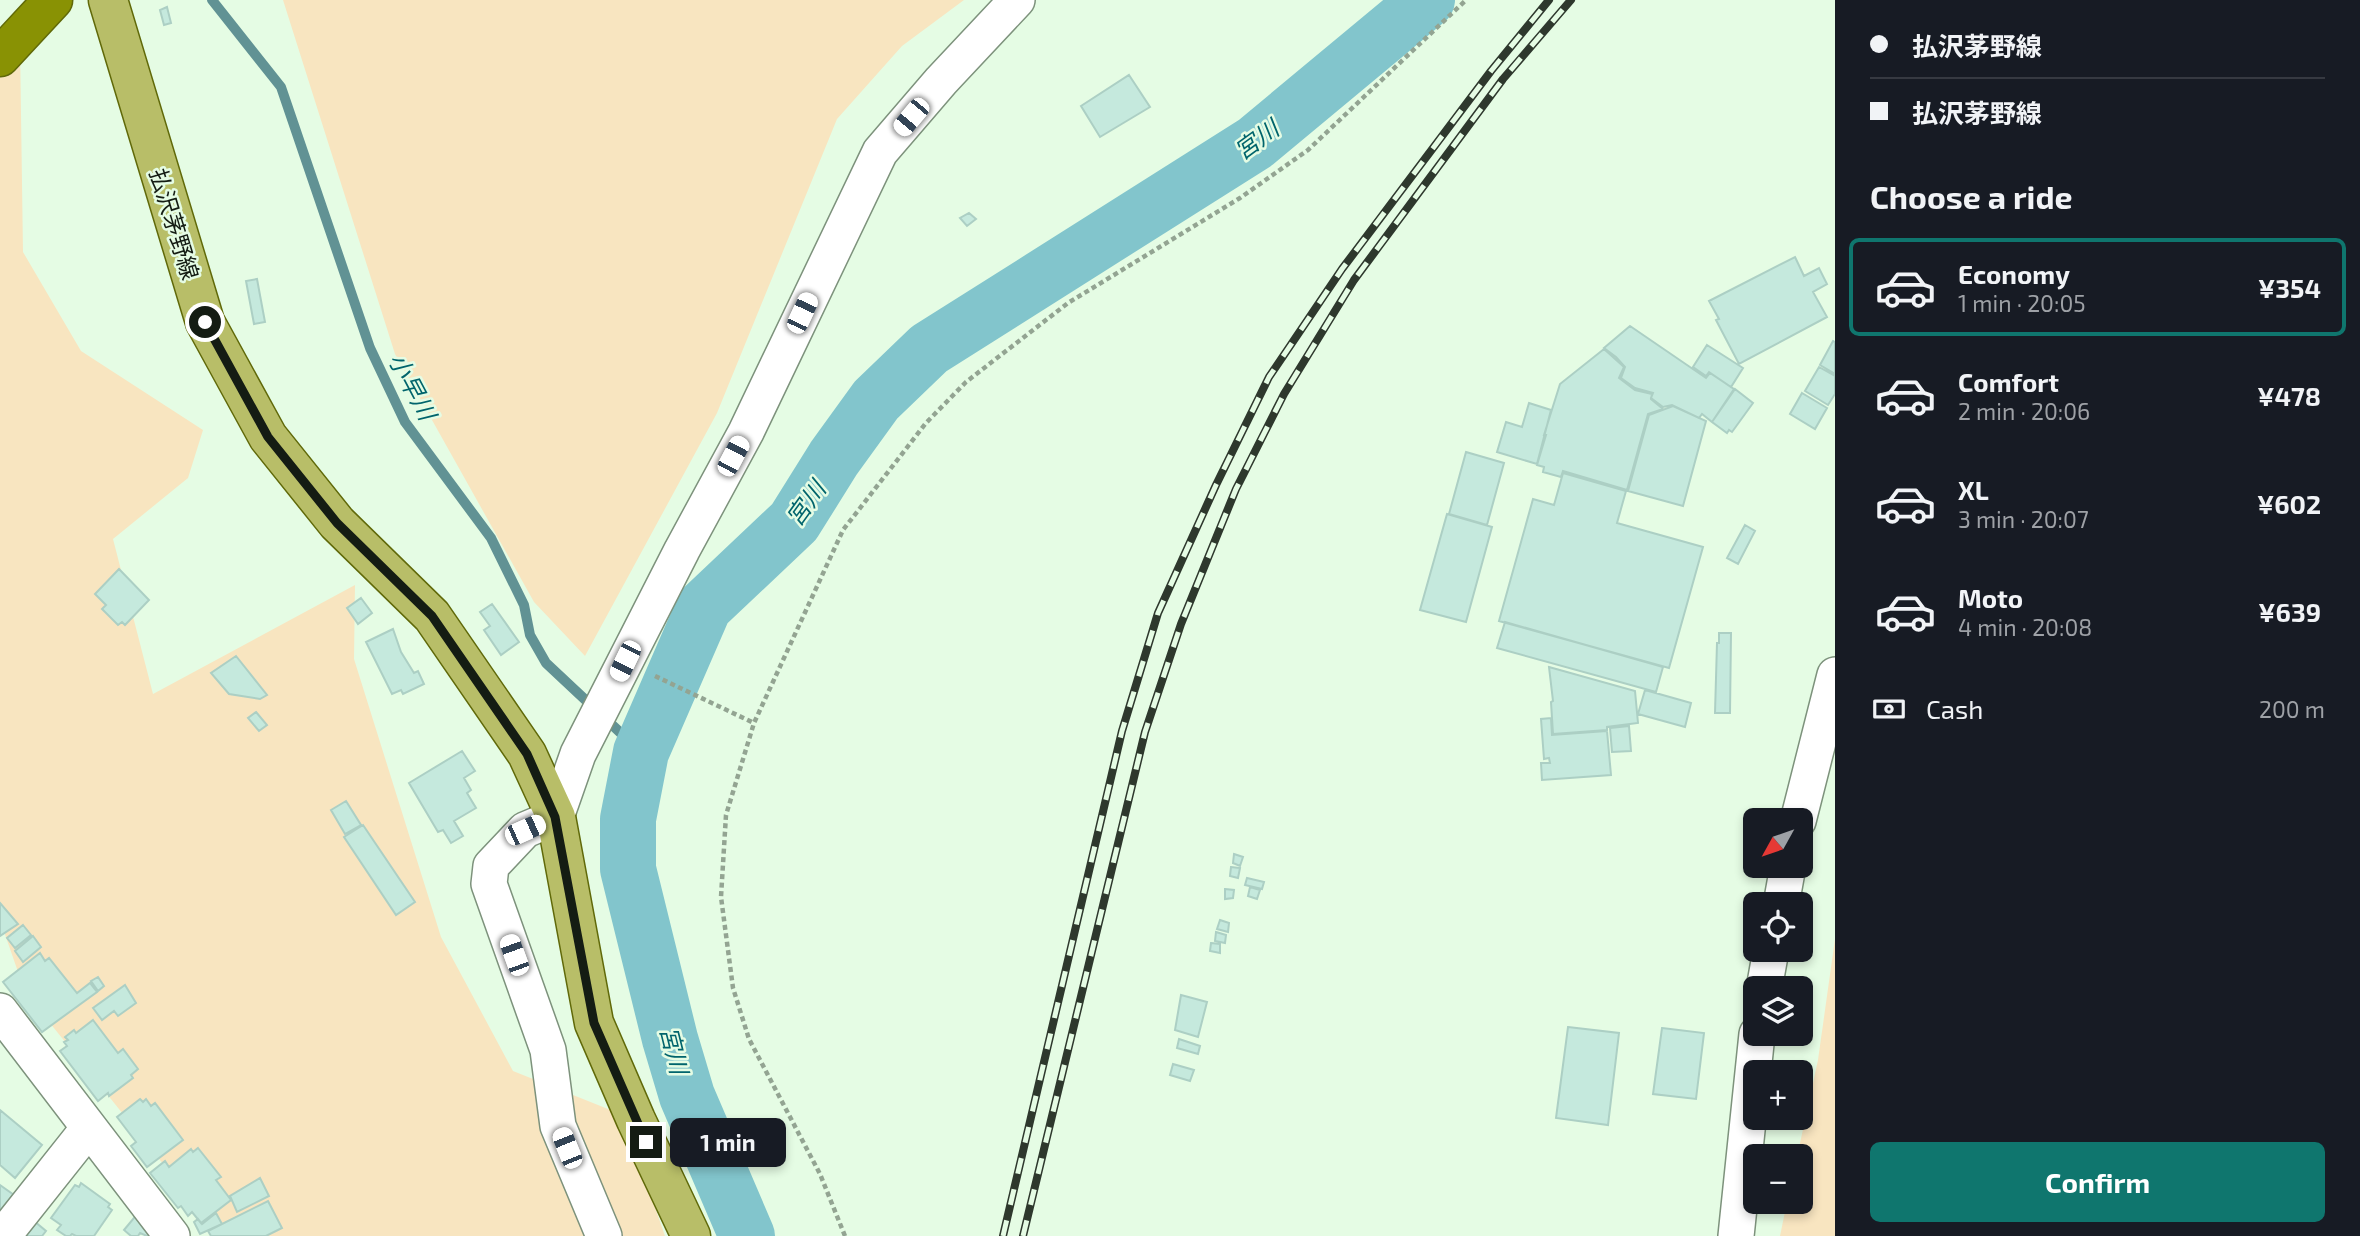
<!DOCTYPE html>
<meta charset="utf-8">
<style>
body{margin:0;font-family:"Exo 2","Noto Sans JP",sans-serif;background:#242831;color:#f1f3f6;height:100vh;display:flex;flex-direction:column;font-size:26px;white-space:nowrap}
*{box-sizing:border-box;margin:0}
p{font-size:23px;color:#9ea1a6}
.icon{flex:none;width:38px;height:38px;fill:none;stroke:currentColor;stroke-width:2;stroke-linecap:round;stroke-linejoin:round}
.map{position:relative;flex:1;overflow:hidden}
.details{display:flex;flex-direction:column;background:#171b24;width:525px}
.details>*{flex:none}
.top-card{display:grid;align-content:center;height:154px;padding:0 35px;background:#171b24}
.needle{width:46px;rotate:230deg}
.buttons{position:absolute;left:1743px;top:808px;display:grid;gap:14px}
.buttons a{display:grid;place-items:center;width:70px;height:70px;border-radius:10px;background:#171b24;box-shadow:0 4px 10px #0003;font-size:35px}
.end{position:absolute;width:32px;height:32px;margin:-16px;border:9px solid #141c13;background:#fff;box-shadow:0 0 0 4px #fff}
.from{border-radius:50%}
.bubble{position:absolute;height:49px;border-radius:10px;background:#171b24;box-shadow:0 4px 10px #0003;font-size:23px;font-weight:700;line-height:49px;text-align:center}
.car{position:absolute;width:21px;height:42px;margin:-21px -10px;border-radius:9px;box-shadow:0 0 5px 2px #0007;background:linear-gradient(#fff 24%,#345 0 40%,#fff 0 76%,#345 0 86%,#fff 0)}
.top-card b{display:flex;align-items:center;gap:24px;height:66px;font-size:26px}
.top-card b+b{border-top:2px solid #363941}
.top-card i{width:18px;height:18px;background:#f1f3f6}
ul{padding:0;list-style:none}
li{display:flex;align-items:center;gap:21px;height:98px;margin:0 14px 10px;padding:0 21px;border:4px solid transparent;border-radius:10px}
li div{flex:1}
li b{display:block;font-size:26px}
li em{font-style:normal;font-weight:700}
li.on{border-color:#0f766e}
li>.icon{width:63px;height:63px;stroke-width:1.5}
h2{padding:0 35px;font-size:32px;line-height:84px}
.pay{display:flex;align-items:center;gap:18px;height:77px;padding:0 35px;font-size:26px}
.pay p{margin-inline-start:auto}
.cta{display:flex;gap:14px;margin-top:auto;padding:14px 35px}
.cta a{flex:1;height:80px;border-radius:10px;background:#0f766e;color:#fff;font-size:28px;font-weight:700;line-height:80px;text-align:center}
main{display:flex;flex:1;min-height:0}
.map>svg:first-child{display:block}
.green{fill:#f8e5c0}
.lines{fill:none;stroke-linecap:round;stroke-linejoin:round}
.stream{stroke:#619294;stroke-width:10}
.river{stroke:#82c5cc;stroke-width:56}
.building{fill:#c5e9dd;stroke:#accfc4;stroke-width:2}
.minor-casing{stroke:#7d927c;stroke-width:38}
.major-casing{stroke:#606909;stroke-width:41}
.highway-casing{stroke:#606909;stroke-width:41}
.path{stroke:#93a492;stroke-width:4.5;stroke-dasharray:5 3.5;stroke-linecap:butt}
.minor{stroke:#fff;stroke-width:35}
.major{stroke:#b8be68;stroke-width:38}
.highway{stroke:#899204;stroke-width:38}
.rail-casing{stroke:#2e382d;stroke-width:8}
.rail{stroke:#e5fce4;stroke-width:5;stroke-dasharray:16;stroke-linecap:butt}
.route{stroke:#141c13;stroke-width:9}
.labels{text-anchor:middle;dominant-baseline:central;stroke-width:5;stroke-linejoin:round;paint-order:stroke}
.street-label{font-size:23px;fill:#141c13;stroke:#e5fce4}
.water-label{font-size:24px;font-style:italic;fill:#00646c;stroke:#e5fce4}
</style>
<main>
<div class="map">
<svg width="1835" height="1236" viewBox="0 0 1835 1236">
<rect width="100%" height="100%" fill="#e5fce4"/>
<path class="green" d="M 283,0 L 964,0 L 902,46 L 837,119 L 717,413 L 585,656 L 534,602 L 395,354 Z
M 20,45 L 23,252 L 81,351 L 203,430 L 188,478 L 113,539 L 153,694 L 355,585 L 354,659 L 441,937 L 513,1071 L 623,1115 L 665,1236 L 221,1236 L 25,992 L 0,920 L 0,69 Z
M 1835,939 L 1835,1236 L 1780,1236 L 1787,1202 L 1801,1202 L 1801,1157 L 1797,1157 L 1818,1060 Z"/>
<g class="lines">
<path class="stream" d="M 212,0 L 281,87 L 370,348 L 405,422 L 491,538 L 524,605 L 530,635 L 546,663 L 641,752"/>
<path class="river" d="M 747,1236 L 687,1096 L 670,1039 L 628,869 L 628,819 L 641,752 L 704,607 L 794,522 L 834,458 L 876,400 L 929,349 L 1255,143 L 1427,0"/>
</g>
<path class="building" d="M 167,7 L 171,23 L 164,25 L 160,10 Z
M 1129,75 L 1150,107 L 1100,137 L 1081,106 Z
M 969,213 L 976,219 L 967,226 L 960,218 Z
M 1795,257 L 1804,276 L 1819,268 L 1827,284 L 1813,292 L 1827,317 L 1739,364 L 1716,320 L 1719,319 L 1709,301 Z
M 257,279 L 265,322 L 254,324 L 246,281 Z
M 1630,326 L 1706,378 L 1710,373 L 1734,389 L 1712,422 L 1702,414 L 1699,418 L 1672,405 L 1663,407 L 1651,398 L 1653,393 L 1635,388 L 1621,378 L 1625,367 L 1616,357 L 1604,348 Z
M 1833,341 L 1835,342 L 1835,374 L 1820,365 Z
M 1707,345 L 1743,368 L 1731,387 L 1709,372 L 1706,376 L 1693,367 Z
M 1604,349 L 1624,367 L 1619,378 L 1635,390 L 1652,394 L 1651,399 L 1663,409 L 1648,414 L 1627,490 L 1563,471 L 1561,477 L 1543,472 L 1544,467 L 1537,465 L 1546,435 L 1544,435 L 1560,384 Z
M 1819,367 L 1835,376 L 1835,394 L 1828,405 L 1805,391 Z
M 1735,389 L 1753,403 L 1732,432 L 1729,430 L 1727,433 L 1712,422 Z
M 1802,393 L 1827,408 L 1815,429 L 1790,414 Z
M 1529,403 L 1551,410 L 1537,464 L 1497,452 L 1506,422 L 1522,427 Z
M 1673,406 L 1706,421 L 1683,506 L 1628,491 L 1649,415 Z
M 1466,452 L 1504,463 L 1487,525 L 1449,514 Z
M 1563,473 L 1626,491 L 1617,523 L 1703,547 L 1669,668 L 1499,621 L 1533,499 L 1554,505 Z
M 1447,514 L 1492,527 L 1466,622 L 1420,610 Z
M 1745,525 L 1755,531 L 1738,564 L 1727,558 Z
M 119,569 L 149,600 L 125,625 L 122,622 L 118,625 L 102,609 L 106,605 L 95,594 Z
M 361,598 L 372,613 L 358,624 L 347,608 Z
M 492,604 L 519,642 L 501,655 L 484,630 L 490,626 L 480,612 Z
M 1505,622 L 1663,667 L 1656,692 L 1497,648 Z
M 393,629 L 401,652 L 414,673 L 418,671 L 424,684 L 403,694 L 401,690 L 392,694 L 366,642 Z
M 1719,633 L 1731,633 L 1730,713 L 1715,713 L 1717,643 L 1719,643 Z
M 236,656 L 267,695 L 260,699 L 229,694 L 211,673 Z
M 1549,667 L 1635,691 L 1638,723 L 1607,727 L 1607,730 L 1553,734 L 1551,702 L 1553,701 Z
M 1645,690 L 1691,703 L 1685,727 L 1638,714 Z
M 256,712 L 267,725 L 259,731 L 248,718 Z
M 1551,718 L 1552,735 L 1607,731 L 1611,775 L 1542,780 L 1541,763 L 1550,763 L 1549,758 L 1544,759 L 1541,719 Z
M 1629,726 L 1631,751 L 1612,752 L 1610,728 Z
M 462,751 L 475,771 L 464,778 L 471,790 L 467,793 L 476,808 L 454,821 L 463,836 L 451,843 L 443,830 L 438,832 L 409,783 Z
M 346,801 L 361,825 L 345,834 L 331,810 Z
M 363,825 L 415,902 L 396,915 L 344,837 Z
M 1234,854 L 1243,857 L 1240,866 L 1233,863 Z
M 1231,867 L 1240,868 L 1238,878 L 1230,876 Z
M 1247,878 L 1264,882 L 1262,889 L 1245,885 Z
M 1250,887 L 1260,890 L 1257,899 L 1248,896 Z
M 1225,889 L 1234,890 L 1233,898 L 1225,899 Z
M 0,903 L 18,924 L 0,936 Z
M 1220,920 L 1229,923 L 1228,932 L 1217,929 Z
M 23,925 L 31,935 L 15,948 L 7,938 Z
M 1216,932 L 1226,935 L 1225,943 L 1215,941 Z
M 33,936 L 41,947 L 23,962 L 15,951 Z
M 1211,943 L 1220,944 L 1220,953 L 1210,951 Z
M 40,953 L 45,961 L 49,958 L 77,993 L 90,983 L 97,992 L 42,1032 L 3,982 Z
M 98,977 L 104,986 L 98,991 L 91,981 Z
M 125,985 L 136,1003 L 118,1016 L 114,1011 L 102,1020 L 93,1008 Z
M 1181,995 L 1207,1002 L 1198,1037 L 1175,1030 Z
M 93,1020 L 118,1053 L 123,1049 L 138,1069 L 131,1075 L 133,1078 L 109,1096 L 108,1093 L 98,1101 L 60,1051 L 67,1046 L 64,1042 L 68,1040 L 65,1037 L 74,1030 L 76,1033 Z
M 1568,1027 L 1619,1033 L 1608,1125 L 1556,1118 Z
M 1662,1028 L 1704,1033 L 1696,1099 L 1653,1094 Z
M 1179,1039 L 1200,1046 L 1198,1054 L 1177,1048 Z
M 1173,1064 L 1194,1070 L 1190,1081 L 1170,1075 Z
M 140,1099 L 143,1102 L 146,1099 L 151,1106 L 155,1103 L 183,1140 L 147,1167 L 131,1146 L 136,1142 L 117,1117 Z
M 0,1110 L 42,1145 L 15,1178 L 0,1165 Z
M 198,1148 L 221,1177 L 216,1180 L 231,1200 L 201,1223 L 192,1212 L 188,1216 L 181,1206 L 178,1208 L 150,1173 L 165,1161 L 169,1167 L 191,1149 L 193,1152 Z
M 260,1178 L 269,1196 L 237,1212 L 230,1196 Z
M 81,1183 L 110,1204 L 108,1207 L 112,1210 L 94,1236 L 76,1236 L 72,1234 L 70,1236 L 66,1236 L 57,1230 L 61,1225 L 51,1218 L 75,1185 L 79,1187 Z
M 0,1185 L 14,1195 L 0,1212 Z
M 268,1201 L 282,1228 L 266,1236 L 211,1236 L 208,1231 Z
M 138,1213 L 155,1225 L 147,1236 L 140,1233 L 138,1236 L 131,1236 L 124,1230 Z
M 216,1213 L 222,1224 L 200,1234 L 194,1222 L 198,1219 L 202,1224 Z
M 28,1216 L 46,1231 L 42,1236 L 13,1236 Z"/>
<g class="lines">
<defs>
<path id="minor" d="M 1798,821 L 1835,675
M 1781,905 L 1788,866
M 1764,989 L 1771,950
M 0,1011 L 172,1236
M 3,1236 L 88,1129
M 604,1236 L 558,1126 L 548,1050 L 489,884 L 491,866 L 525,830 L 556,817 L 578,754 L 682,550 L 746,432 L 880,152 L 941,81 L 1017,0
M 1736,1236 L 1757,1034"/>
<path id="major" d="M 108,0 L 205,322 L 268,437 L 337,523 L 432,616 L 527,754 L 556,817 L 594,1023 L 636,1120 L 691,1236"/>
<path id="highway" d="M 0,57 L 53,0"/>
</defs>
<use href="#minor" class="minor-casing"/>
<use href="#major" class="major-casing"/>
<use href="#highway" class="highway-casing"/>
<path class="path" d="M 655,676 L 754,723
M 845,1236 L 820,1174 L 749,1039 L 733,988 L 721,897 L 726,815 L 754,723 L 843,530 L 926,423 L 966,382 L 1068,303 L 1240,198 L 1308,150 L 1466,0"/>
<use href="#minor" class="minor"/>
<use href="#major" class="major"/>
<use href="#highway" class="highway"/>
<defs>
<path id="rail" d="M 1003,1236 L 1122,731 L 1158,613 L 1216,485 L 1269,377 L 1342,269 L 1491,71 L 1549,0
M 1023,1236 L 1145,732 L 1181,624 L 1236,489 L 1284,394 L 1354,280 L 1503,79 L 1571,0"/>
</defs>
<use href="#rail" class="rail-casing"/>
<use href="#rail" class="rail"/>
</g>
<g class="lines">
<path class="route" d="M 205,322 L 268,437 L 337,523 L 432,616 L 527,754 L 555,817 L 594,1023 L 646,1142"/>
</g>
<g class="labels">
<g class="street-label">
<text transform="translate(175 224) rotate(73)">払沢茅野線</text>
</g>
<g class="water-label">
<text transform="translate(1256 139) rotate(-36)">宮川</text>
<text transform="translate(413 386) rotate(62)">小早川</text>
<text transform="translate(805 503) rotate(-54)">宮川</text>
<text transform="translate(675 1050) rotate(76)">宮川</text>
</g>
</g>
</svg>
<div class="buttons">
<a><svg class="needle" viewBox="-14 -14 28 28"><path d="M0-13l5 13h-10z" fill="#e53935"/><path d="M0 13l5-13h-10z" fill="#9ea1a6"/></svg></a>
<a><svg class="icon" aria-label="locate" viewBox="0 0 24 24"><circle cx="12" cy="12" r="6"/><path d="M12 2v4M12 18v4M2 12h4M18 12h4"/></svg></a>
<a><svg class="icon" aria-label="layers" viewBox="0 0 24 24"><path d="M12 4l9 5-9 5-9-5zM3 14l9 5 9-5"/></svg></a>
<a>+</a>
<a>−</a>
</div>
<i class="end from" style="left:205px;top:322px"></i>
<i class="end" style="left:646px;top:1142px"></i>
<div class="bubble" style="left:670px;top:1118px;width:116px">1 min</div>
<i class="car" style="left:911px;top:117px;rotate:220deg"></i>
<i class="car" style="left:802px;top:313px;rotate:25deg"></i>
<i class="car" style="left:733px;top:456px;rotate:28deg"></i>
<i class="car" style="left:625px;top:661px;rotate:206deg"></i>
<i class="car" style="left:525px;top:830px;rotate:66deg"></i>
<i class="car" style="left:514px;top:955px;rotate:340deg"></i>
<i class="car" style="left:567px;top:1148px;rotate:338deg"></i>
</div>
<section class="details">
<div class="top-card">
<b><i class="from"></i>払沢茅野線</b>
<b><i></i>払沢茅野線</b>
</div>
<h2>Choose a ride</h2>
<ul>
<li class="on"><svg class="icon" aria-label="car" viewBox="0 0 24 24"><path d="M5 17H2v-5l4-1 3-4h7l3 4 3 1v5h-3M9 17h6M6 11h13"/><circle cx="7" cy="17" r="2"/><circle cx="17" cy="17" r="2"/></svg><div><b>Economy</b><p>1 min · 20:05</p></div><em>¥354</em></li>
<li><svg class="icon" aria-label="car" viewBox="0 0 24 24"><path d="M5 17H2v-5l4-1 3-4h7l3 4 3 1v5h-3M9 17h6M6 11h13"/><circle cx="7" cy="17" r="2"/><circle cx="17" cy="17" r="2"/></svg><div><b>Comfort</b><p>2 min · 20:06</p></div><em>¥478</em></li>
<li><svg class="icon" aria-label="car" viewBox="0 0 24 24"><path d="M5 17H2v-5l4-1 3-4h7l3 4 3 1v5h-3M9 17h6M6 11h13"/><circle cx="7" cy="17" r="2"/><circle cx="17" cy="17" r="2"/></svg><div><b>XL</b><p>3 min · 20:07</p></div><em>¥602</em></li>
<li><svg class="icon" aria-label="car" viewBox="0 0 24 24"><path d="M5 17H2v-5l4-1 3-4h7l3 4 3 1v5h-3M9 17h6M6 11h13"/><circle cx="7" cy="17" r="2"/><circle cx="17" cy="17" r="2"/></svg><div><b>Moto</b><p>4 min · 20:08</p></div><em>¥639</em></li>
</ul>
<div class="pay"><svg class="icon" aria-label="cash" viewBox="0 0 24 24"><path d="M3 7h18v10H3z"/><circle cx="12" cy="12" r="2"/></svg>Cash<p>200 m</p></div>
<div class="cta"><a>Confirm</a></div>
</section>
</main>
